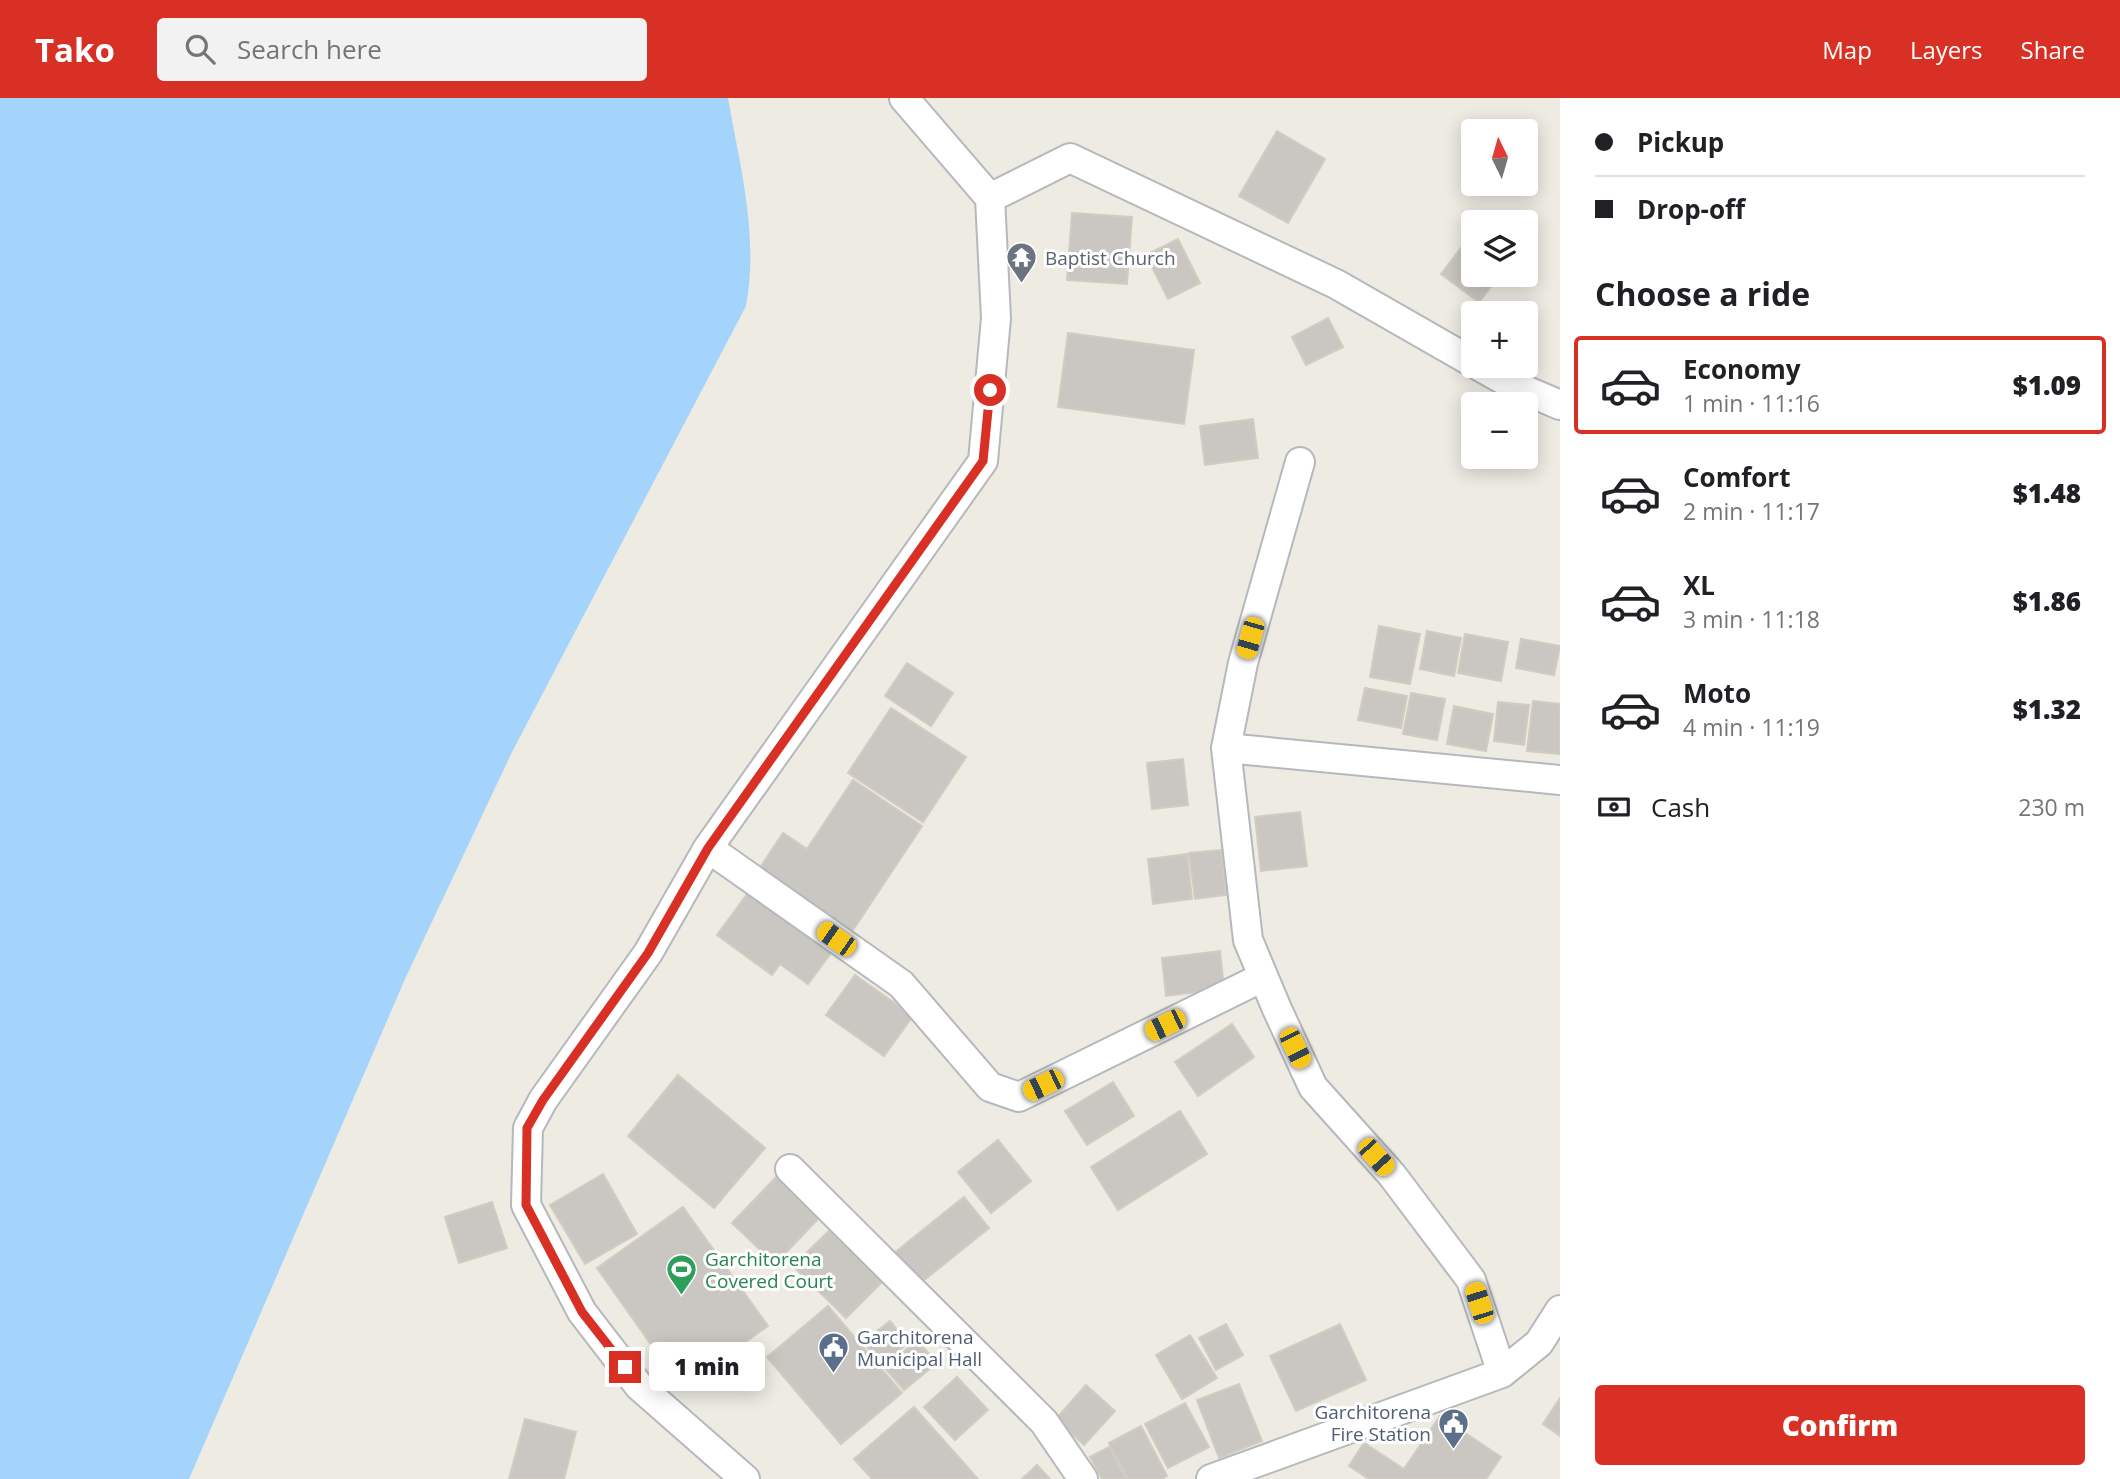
<!DOCTYPE html>
<meta charset="utf-8">
<style>
body{margin:0;font-family:"Open Sans",sans-serif;background:#f2f2f2;color:#202124;height:100vh;display:flex;flex-direction:column;font-size:26px;white-space:nowrap}
*{box-sizing:border-box;margin:0}
p{font-size:23px;color:#757577}
.icon{flex:none;width:38px;height:38px;fill:none;stroke:currentColor;stroke-width:2;stroke-linecap:round;stroke-linejoin:round}
.map{position:relative;flex:1;overflow:hidden}
.sheet{display:flex;flex-direction:column;background:#fff;width:560px}
.sheet>*{flex:none}
.banner{display:grid;align-content:center;height:154px;padding:0 35px;background:#fff}
.needle{width:46px;rotate:355deg}
.controls{position:absolute;left:1461px;top:21px;display:grid;gap:14px}
.controls a{display:grid;place-items:center;width:77px;height:77px;border-radius:7px;background:#fff;box-shadow:0 4px 18px #0003;font-size:35px}
.end{position:absolute;width:32px;height:32px;margin:-16px;border:9px solid #d93025;background:#fff;box-shadow:0 0 0 4px #fff}
.from{border-radius:50%}
.bubble{position:absolute;height:49px;border-radius:7px;background:#fff;box-shadow:0 4px 18px #0003;font-size:23px;font-weight:800;line-height:49px;text-align:center}
.car{position:absolute;width:21px;height:42px;margin:-21px -10px;border-radius:9px;box-shadow:0 0 5px 2px #0007;background:linear-gradient(#f5c518 24%,#345 0 40%,#f5c518 0 76%,#345 0 86%,#f5c518 0)}
.banner b{display:flex;align-items:center;gap:24px;height:66px;font-size:26px}
.banner b+b{border-top:2px solid #e0e0e0}
.banner i{width:18px;height:18px;background:#202124}
ul{padding:0;list-style:none}
li{display:flex;align-items:center;gap:21px;height:98px;margin:0 14px 10px;padding:0 21px;border:4px solid transparent;border-radius:7px}
li div{flex:1}
li b{display:block;font-size:26px}
li em{font-style:normal;font-weight:800}
li.active{border-color:#d93025}
li>.icon{width:63px;height:63px;stroke-width:1.5}
h2{padding:0 35px;font-size:32px;line-height:84px}
.pay{display:flex;align-items:center;gap:18px;height:77px;padding:0 35px;font-size:26px}
.pay p{margin-inline-start:auto}
.primary-button{display:flex;gap:14px;margin-top:auto;padding:14px 35px}
.primary-button a{flex:1;height:80px;border-radius:7px;background:#d93025;color:#fff;font-size:28px;font-weight:800;line-height:80px;text-align:center}
header{display:flex;align-items:center;gap:42px;box-sizing:border-box;height:98px;padding:0 35px;background:#d93025;color:#fff}
header strong{font-size:33px}
nav{display:flex;gap:38px;margin-inline-start:auto;font-size:24px}
.search{width:490px;height:63px;background:#f2f2f2;display:flex;align-items:center;gap:18px;box-sizing:border-box;padding:0 24px;border-radius:7px;color:#757577;font-size:26px}
main{display:flex;flex:1;min-height:0}
.map>svg:first-child{display:block}
.water{fill:#a4d3fb}
.building{fill:#cac7c2;stroke:#d1ccc1;stroke-width:2}
.lines{fill:none;stroke-linecap:round;stroke-linejoin:round}
.minor-casing{stroke:#b5b8bc;stroke-width:32}
.minor{stroke:#fff;stroke-width:28}
.route{stroke:#d93025;stroke-width:9}
.labels{text-anchor:middle;dominant-baseline:central;stroke-width:6;stroke-linejoin:round;paint-order:stroke}
.worship-label{font-size:19px;fill:#5b616d;stroke:#fff;text-anchor:start}
.leisure-label{font-size:19px;fill:#27864d;stroke:#fff;text-anchor:start}
.service-label{font-size:19px;fill:#4e5e75;stroke:#fff;text-anchor:start}
</style>
<header>
<strong>Tako</strong>
<div class="search"><svg class="icon" aria-label="search" viewBox="0 0 24 24"><circle cx="10" cy="10" r="6"/><path d="M15 15l6 6"/></svg>Search here</div>
<nav><a>Map</a><a>Layers</a><a>Share</a></nav>
</header>
<main>
<div class="map">
<svg width="1560" height="1381" viewBox="0 0 1560 1381">
<rect width="100%" height="100%" fill="#edebe2"/>
<path class="water" d="M 0,0 L 728,0 C 740,69 759,138 746,208 L 512,654 L 405,881 L 189,1381 L 0,1381 Z"/>
<path class="building" d="M 1277,33 L 1325,61 L 1288,125 L 1239,98 Z
M 1072,115 L 1132,119 L 1127,186 L 1067,182 Z
M 1474,133 L 1474,177 L 1500,177 L 1479,204 L 1441,176 Z
M 1178,141 L 1200,185 L 1168,201 L 1146,157 Z
M 1328,220 L 1343,249 L 1306,267 L 1292,239 Z
M 1068,235 L 1194,252 L 1184,326 L 1058,309 Z
M 1253,321 L 1258,360 L 1205,367 L 1200,328 Z
M 1379,528 L 1420,536 L 1410,586 L 1370,579 Z
M 1427,533 L 1461,540 L 1454,578 L 1420,571 Z
M 1465,536 L 1508,544 L 1501,583 L 1458,575 Z
M 1521,541 L 1560,548 L 1554,577 L 1516,570 Z
M 907,565 L 953,595 L 931,628 L 885,598 Z
M 1365,590 L 1407,598 L 1401,630 L 1358,622 Z
M 1411,595 L 1445,601 L 1437,642 L 1403,636 Z
M 1533,603 L 1560,606 L 1560,656 L 1527,653 Z
M 1498,604 L 1529,607 L 1524,647 L 1494,643 Z
M 1454,608 L 1493,616 L 1486,653 L 1447,646 Z
M 891,610 L 966,659 L 923,724 L 848,675 Z
M 1183,661 L 1188,707 L 1152,711 L 1147,665 Z
M 853,682 L 922,728 L 847,841 L 754,779 L 783,735 L 807,751 Z
M 1300,714 L 1307,768 L 1261,773 L 1255,719 Z
M 1221,752 L 1226,797 L 1195,801 L 1189,755 Z
M 1187,756 L 1192,801 L 1153,806 L 1148,761 Z
M 748,795 L 831,855 L 808,886 L 780,866 L 772,877 L 717,837 Z
M 1220,853 L 1224,891 L 1166,898 L 1162,860 Z
M 855,877 L 913,918 L 884,958 L 826,917 Z
M 1232,926 L 1254,959 L 1198,998 L 1175,964 Z
M 678,977 L 765,1050 L 714,1110 L 628,1038 Z
M 1113,984 L 1134,1018 L 1087,1047 L 1065,1013 Z
M 1180,1013 L 1207,1056 L 1118,1112 L 1091,1069 Z
M 998,1042 L 1031,1083 L 991,1115 L 958,1074 Z
M 603,1076 L 637,1136 L 585,1166 L 550,1107 Z
M 778,1077 L 821,1118 L 775,1166 L 732,1125 Z
M 964,1099 L 989,1130 L 913,1191 L 888,1160 Z
M 492,1104 L 507,1150 L 459,1165 L 445,1119 Z
M 683,1109 L 768,1228 L 681,1289 L 597,1170 Z
M 834,1128 L 886,1180 L 846,1220 L 793,1168 Z
M 828,1208 L 902,1295 L 841,1346 L 767,1259 Z
M 890,1223 L 908,1245 L 881,1267 L 863,1244 Z
M 1226,1226 L 1243,1257 L 1216,1272 L 1199,1240 Z
M 1340,1226 L 1366,1282 L 1296,1313 L 1270,1258 Z
M 1190,1237 L 1217,1280 L 1182,1301 L 1156,1257 Z
M 917,1242 L 937,1265 L 904,1292 L 885,1270 Z
M 957,1279 L 988,1312 L 955,1342 L 924,1309 Z
M 1239,1286 L 1262,1343 L 1219,1360 L 1197,1302 Z
M 1086,1287 L 1115,1313 L 1084,1347 L 1056,1321 Z
M 1560,1300 L 1560,1338 L 1543,1326 Z
M 1185,1305 L 1209,1349 L 1168,1370 L 1145,1326 Z
M 914,1309 L 978,1381 L 872,1381 L 854,1361 Z
M 1440,1318 L 1501,1359 L 1486,1381 L 1369,1381 L 1349,1368 L 1364,1345 L 1404,1371 Z
M 525,1321 L 576,1334 L 564,1381 L 509,1381 Z
M 1141,1328 L 1167,1378 L 1162,1381 L 1128,1381 L 1109,1345 Z
M 1109,1349 L 1126,1381 L 1102,1381 L 1090,1359 Z
M 1037,1367 L 1050,1381 L 1022,1381 Z"/>
<g class="lines">
<defs>
<path id="minor" d="M 904,0 L 990,100
M 1479,268 L 1513,287 L 1560,307
M 1226,650 L 1243,565 L 1300,364
M 708,750 L 901,886 L 990,989 L 1019,999 L 1263,879
M 790,1071 L 1044,1324 L 1083,1381
M 1502,1275 L 1471,1182 L 1392,1077 L 1313,989 L 1277,911 L 1248,842 L 1226,650 L 1560,682
M 745,1381 L 639,1288 L 582,1214 L 526,1107 L 528,1030 L 543,1002 L 648,855 L 708,750 L 983,363 L 996,220 L 990,100 L 1070,60 L 1336,186 L 1474,265
M 1211,1381 L 1502,1275 L 1539,1245 L 1560,1212"/>
</defs>
<use href="#minor" class="minor-casing"/>
<use href="#minor" class="minor"/>
</g>
<g class="lines">
<path class="route" d="M 625,1269 L 582,1214 L 526,1107 L 527,1030 L 543,1002 L 648,855 L 708,750 L 983,363 L 990,292"/>
</g>
<defs>
<symbol id="temple-pin" viewBox="-11 -11 22 30"><path d="M0 17L-7.5 6A9.5 9.5 0 1 1 7.5 6Z" fill="#6b7280" stroke="#fff"/><path d="M0-6L5-2H3V0L6.5 2.5H4V6H1.5V3h-3V6H-4V2.5H-6.5L-3 0V-2H-5Z" fill="#fff"/></symbol>
<symbol id="stadium-pin" viewBox="-11 -11 22 30"><path d="M0 17L-7.5 6A9.5 9.5 0 1 1 7.5 6Z" fill="#2e9e5b" stroke="#fff"/><path d="M0-5a6.5 5 0 1 0 0 10a6.5 5 0 1 0 0-10ZM-3.5-1.8h7v3.6h-7Z" fill="#fff"/></symbol>
<symbol id="civic-pin" viewBox="-11 -11 22 30"><path d="M0 17L-7.5 6A9.5 9.5 0 1 1 7.5 6Z" fill="#5c6f8a" stroke="#fff"/><path d="M-.6-6.5H3V-4.5H.6V-3L4-1V1h2V6H-6V1h2V-1L-.6-3ZM-1.2 2.5V6h2.4V2.5Z" fill="#fff"/></symbol>
</defs>
<g fill-rule="evenodd">
<use href="#temple-pin" x="1004" y="142" width="35" height="47"/>
<use href="#stadium-pin" x="664" y="1154" width="35" height="47"/>
<use href="#civic-pin" x="816" y="1232" width="35" height="47"/>
<use href="#civic-pin" x="1436" y="1308" width="35" height="47"/>
</g>
<g class="labels">
<g class="worship-label">
<text x="1045" y="160">Baptist Church</text>
</g>
<g class="leisure-label">
<text x="705" y="1161">Garchitorena<tspan x="705" dy="22">Covered Court</tspan></text>
</g>
<g class="service-label">
<text x="857" y="1239">Garchitorena<tspan x="857" dy="22">Municipal Hall</tspan></text>
<text x="1431" y="1314" text-anchor="end">Garchitorena<tspan x="1431" dy="22">Fire Station</tspan></text>
</g>
</g>
</svg>
<div class="controls">
<a><svg class="needle" viewBox="-14 -14 28 28"><path d="M0-13l5 13h-10z" fill="#e53935"/><path d="M0 13l5-13h-10z" fill="#757577"/></svg></a>
<a><svg class="icon" aria-label="layers" viewBox="0 0 24 24"><path d="M12 4l9 5-9 5-9-5zM3 14l9 5 9-5"/></svg></a>
<a>+</a>
<a>−</a>
</div>
<i class="end from" style="left:990px;top:292px"></i>
<i class="end" style="left:625px;top:1269px"></i>
<div class="bubble" style="left:649px;top:1244px;width:116px">1 min</div>
<i class="car" style="left:1250px;top:540px;rotate:196deg"></i>
<i class="car" style="left:836px;top:841px;rotate:305deg"></i>
<i class="car" style="left:1165px;top:927px;rotate:244deg"></i>
<i class="car" style="left:1295px;top:950px;rotate:154deg"></i>
<i class="car" style="left:1043px;top:987px;rotate:244deg"></i>
<i class="car" style="left:1376px;top:1059px;rotate:138deg"></i>
<i class="car" style="left:1479px;top:1205px;rotate:342deg"></i>
</div>
<section class="sheet">
<div class="banner">
<b><i class="from"></i>Pickup</b>
<b><i></i>Drop-off</b>
</div>
<h2>Choose a ride</h2>
<ul>
<li class="active"><svg class="icon" aria-label="car" viewBox="0 0 24 24"><path d="M5 17H2v-5l4-1 3-4h7l3 4 3 1v5h-3M9 17h6M6 11h13"/><circle cx="7" cy="17" r="2"/><circle cx="17" cy="17" r="2"/></svg><div><b>Economy</b><p>1 min · 11:16</p></div><em>$1.09</em></li>
<li><svg class="icon" aria-label="car" viewBox="0 0 24 24"><path d="M5 17H2v-5l4-1 3-4h7l3 4 3 1v5h-3M9 17h6M6 11h13"/><circle cx="7" cy="17" r="2"/><circle cx="17" cy="17" r="2"/></svg><div><b>Comfort</b><p>2 min · 11:17</p></div><em>$1.48</em></li>
<li><svg class="icon" aria-label="car" viewBox="0 0 24 24"><path d="M5 17H2v-5l4-1 3-4h7l3 4 3 1v5h-3M9 17h6M6 11h13"/><circle cx="7" cy="17" r="2"/><circle cx="17" cy="17" r="2"/></svg><div><b>XL</b><p>3 min · 11:18</p></div><em>$1.86</em></li>
<li><svg class="icon" aria-label="car" viewBox="0 0 24 24"><path d="M5 17H2v-5l4-1 3-4h7l3 4 3 1v5h-3M9 17h6M6 11h13"/><circle cx="7" cy="17" r="2"/><circle cx="17" cy="17" r="2"/></svg><div><b>Moto</b><p>4 min · 11:19</p></div><em>$1.32</em></li>
</ul>
<div class="pay"><svg class="icon" aria-label="cash" viewBox="0 0 24 24"><path d="M3 7h18v10H3z"/><circle cx="12" cy="12" r="2"/></svg>Cash<p>230 m</p></div>
<div class="primary-button"><a>Confirm</a></div>
</section>
</main>
